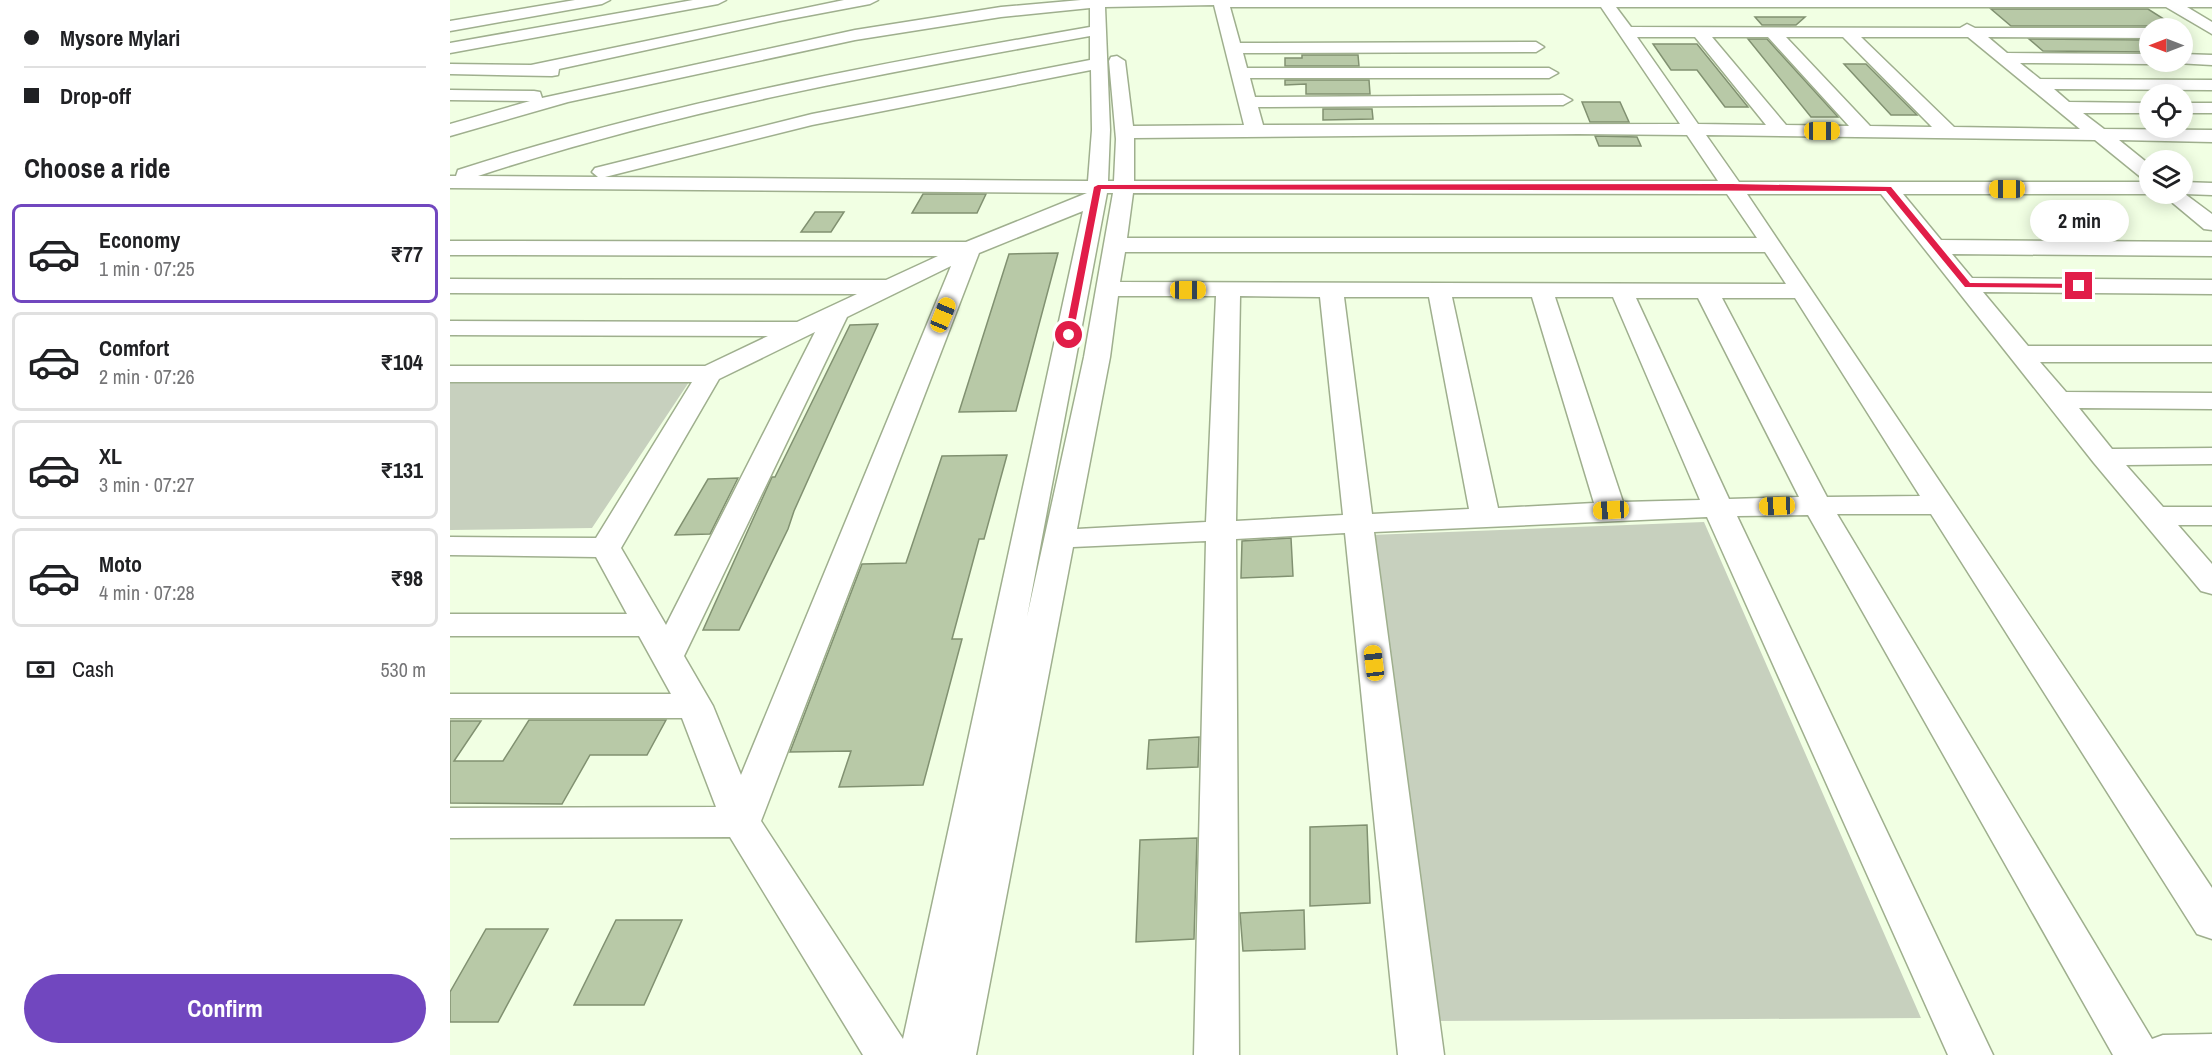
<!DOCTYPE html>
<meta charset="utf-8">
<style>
body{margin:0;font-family:"Archivo Narrow",sans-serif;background:#f2f2f2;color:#202124;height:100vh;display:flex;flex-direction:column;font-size:22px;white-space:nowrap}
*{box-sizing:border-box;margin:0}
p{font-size:20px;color:#757577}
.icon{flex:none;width:33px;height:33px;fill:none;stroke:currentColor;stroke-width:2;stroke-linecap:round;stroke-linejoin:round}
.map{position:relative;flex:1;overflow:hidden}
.side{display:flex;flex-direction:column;background:#fff;width:450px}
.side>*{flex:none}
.top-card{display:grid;align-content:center;height:132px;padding:0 24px;background:#fff}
.needle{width:39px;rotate:270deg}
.tools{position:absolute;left:1689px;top:18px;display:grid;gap:12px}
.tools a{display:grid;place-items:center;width:54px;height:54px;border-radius:50%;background:#fff;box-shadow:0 3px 15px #0003;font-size:30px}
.end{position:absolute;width:27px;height:27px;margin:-14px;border:8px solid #e11d48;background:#fff;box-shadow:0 0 0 3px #fff}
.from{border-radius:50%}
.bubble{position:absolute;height:42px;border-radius:21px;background:#fff;box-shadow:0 3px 15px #0003;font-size:20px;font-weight:700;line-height:42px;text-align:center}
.car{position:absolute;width:18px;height:36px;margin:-18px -9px;border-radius:8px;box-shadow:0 0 4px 2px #0007;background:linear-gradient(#f5c518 24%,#345 0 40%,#f5c518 0 76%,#345 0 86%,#f5c518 0)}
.top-card b{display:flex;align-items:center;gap:21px;height:57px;font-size:22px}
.top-card b+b{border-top:2px solid #e0e0e0}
.top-card i{width:15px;height:15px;background:#202124}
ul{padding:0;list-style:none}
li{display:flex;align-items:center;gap:18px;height:99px;margin:0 12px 9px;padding:0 12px;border:3px solid #e0e0e0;border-radius:9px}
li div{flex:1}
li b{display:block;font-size:22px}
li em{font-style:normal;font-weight:700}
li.current{border-color:#7147bf}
li>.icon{width:54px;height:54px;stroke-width:1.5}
h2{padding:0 24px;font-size:27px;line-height:72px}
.pay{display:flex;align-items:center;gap:15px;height:66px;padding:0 24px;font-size:22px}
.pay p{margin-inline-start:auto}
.button{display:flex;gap:12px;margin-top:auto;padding:12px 24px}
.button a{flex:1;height:69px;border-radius:36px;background:#7147bf;color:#fff;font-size:24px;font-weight:700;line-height:69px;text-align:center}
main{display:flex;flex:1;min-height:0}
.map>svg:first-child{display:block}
.green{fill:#c7d0be}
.building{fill:#b8c9a7;stroke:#819171;stroke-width:1.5}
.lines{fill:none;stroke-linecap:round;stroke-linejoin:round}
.minor-casing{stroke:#9faf8e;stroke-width:3}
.minor{fill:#fff;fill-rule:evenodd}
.route{fill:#e11d48}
</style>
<main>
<section class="side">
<div class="top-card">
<b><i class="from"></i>Mysore Mylari</b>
<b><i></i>Drop-off</b>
</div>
<h2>Choose a ride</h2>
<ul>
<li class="current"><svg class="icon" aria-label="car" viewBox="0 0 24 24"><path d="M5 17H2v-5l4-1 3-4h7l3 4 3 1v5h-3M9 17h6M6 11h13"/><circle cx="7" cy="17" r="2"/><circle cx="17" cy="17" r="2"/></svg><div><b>Economy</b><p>1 min · 07:25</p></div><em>₹77</em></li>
<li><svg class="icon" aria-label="car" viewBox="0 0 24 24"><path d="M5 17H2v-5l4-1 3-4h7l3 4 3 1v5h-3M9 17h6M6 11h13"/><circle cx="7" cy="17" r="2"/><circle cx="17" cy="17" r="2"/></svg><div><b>Comfort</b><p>2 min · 07:26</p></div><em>₹104</em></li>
<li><svg class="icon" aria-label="car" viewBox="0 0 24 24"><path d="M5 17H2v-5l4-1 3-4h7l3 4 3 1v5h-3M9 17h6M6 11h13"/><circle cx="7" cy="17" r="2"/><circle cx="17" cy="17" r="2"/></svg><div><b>XL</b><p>3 min · 07:27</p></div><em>₹131</em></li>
<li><svg class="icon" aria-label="car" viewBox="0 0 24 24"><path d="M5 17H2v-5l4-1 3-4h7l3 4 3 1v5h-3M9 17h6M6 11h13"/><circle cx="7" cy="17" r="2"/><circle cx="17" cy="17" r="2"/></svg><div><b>Moto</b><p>4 min · 07:28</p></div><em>₹98</em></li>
</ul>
<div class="pay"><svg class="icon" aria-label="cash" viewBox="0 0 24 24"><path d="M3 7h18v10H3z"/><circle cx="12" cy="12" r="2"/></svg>Cash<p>530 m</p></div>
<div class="button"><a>Confirm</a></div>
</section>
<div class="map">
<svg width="1762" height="1055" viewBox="0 0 1762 1055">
<rect width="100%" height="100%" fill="#f1ffe3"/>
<path class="green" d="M 241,379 L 142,528 L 0,530 L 0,382 Z
M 1254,522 L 1471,1018 L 985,1021 L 920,535 Z"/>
<path class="building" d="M 1541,9 L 1698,9 L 1728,28 L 1702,28 L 1700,26 L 1561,26 Z
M 1305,17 L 1355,17 L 1346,25 L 1312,25 Z
M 1298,39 L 1317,39 L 1388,117 L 1361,117 Z
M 1579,39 L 1700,40 L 1700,52 L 1593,51 Z
M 1203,44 L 1247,44 L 1298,107 L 1275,107 L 1247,70 L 1221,70 Z
M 852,55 L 908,55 L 909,66 L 835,66 L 835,58 L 852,58 Z
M 1394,64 L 1416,64 L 1467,115 L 1441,115 Z
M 835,80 L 919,80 L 920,94 L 856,94 L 856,84 L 835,85 Z
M 1132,102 L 1170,102 L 1179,122 L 1140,122 Z
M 873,109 L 922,109 L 923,119 L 873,120 Z
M 1145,136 L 1187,137 L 1191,146 L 1149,146 Z
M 473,194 L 536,194 L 527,213 L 462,213 Z
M 365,212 L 394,212 L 381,232 L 351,232 Z
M 608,253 L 566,411 L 509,412 L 559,254 Z
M 428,324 L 344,511 L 338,529 L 289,630 L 253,630 L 322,477 L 325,477 L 400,325 Z
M 557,455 L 534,539 L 529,539 L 502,639 L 512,639 L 473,785 L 389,787 L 401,751 L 340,752 L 412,564 L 456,563 L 492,456 Z
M 288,478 L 260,534 L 225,535 L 258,479 Z
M 841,538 L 843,576 L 791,578 L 792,541 Z
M 79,720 L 216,720 L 197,755 L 140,755 L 112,804 L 0,803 L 0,721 L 31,721 L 4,761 L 53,761 Z
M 749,737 L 748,767 L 697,769 L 699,740 Z
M 917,825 L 920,903 L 860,906 L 860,827 Z
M 747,838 L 744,939 L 686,942 L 690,840 Z
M 854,910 L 855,949 L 793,951 L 790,913 Z
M 166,920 L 232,920 L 194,1005 L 124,1005 Z
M 36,929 L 98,929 L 48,1022 L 0,1022 L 0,992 Z"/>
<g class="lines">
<defs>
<path id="minor" d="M 125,0 L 160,0 L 152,4 L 0,31 L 0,21 Z
M 243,0 L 276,0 L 268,4 L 0,53 L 0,43 Z
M 394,0 L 428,0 L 420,4 L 330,21 L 109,69 L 108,75 L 102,76 L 0,74 L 0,64 L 81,65 Z
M 631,0 L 1762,0 L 1762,7 L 1737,7 L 1762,22 L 1762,34 L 1716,7 L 1166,7 L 1181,27 L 1510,28 L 1517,24 L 1525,28 L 1700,28 L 1700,38 L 1538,37 L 1557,53 L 1700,54 L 1700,62 L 1707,62 L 1700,64 L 1570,63 L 1590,79 L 1762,80 L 1762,90 L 1604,89 L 1619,102 L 1700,103 L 1700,113 L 1633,113 L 1654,129 L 1762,130 L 1762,142 L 1669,140 L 1700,165 L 1700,181 L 1693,179 L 1645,140 L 1256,135 L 1289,182 L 1700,182 L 1700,194 L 1702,194 L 1453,194 L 1491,240 L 1762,242 L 1762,256 L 1502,254 L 1522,278 L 1762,280 L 1762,294 L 1533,292 L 1578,346 L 1762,346 L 1762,362 L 1590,362 L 1616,392 L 1762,393 L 1762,409 L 1629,408 L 1662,449 L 1762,448 L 1762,464 L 1676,465 L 1713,507 L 1762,507 L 1762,525 L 1728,525 L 1762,564 L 1762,594 L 1751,591 L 1644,463 L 1431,194 L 1297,194 L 1762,888 L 1762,939 L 1747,934 L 1481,514 L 1387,514 L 1702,1039 L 1713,1035 L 1762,1034 L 1762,1055 L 1663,1055 L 1358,515 L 1287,516 L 1543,1055 L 1498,1055 L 1257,517 L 924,532 L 994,1055 L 948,1055 L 895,533 L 786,539 L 789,1055 L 744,1055 L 756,541 L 623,547 L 526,1055 L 413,1055 L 280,837 L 0,838 L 0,808 L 266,807 L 232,718 L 0,718 L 0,694 L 221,694 L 189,636 L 0,636 L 0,614 L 177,614 L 146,557 L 0,555 L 0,537 L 146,538 L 242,382 L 0,382 L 0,366 L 255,366 L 318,336 L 0,335 L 0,321 L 347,322 L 407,294 L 0,293 L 0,279 L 436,280 L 488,256 L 0,255 L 0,241 L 516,242 L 637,193 L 0,188 L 0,176 L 6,176 L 8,170 C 215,103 426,64 640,27 L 640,8 L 551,17 L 405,40 L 118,102 L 0,136 L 0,124 L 80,101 L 0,100 L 0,90 L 84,91 L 90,92 L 92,98 L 405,30 L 551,7 ZM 764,5 L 794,125 L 683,126 L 675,61 L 667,56 L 661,57 L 659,61 L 666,139 L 664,181 L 658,181 L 660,130 L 655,7 ZM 780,7 L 1151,7 L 1230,124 L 813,125 L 808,107 L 1113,105 L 1122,100 L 1113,95 L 805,97 L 800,78 L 1099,78 L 1108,73 L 1099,68 L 797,68 L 793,53 L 1086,52 L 1094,47 L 1086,42 L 790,43 ZM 640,36 L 640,60 L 362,114 L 145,168 L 142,172 L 148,177 L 28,176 C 228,110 433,73 640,36 ZM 1187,37 L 1245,37 L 1316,125 L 1248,124 ZM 1262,37 L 1318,37 L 1399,126 L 1336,125 ZM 1336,37 L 1393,37 L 1482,127 L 1420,126 ZM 1411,37 L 1518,37 L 1630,129 L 1504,127 ZM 641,70 L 642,130 L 638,181 L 155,177 L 362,125 ZM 1128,134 L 1237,135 L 1268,181 L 684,181 L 684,138 ZM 657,193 L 663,193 L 634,357 L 577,617 ZM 683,193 L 1277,194 L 1307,238 L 677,238 ZM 633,211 L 453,1039 L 311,821 L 529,253 ZM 675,252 L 1315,252 L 1336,284 L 670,282 ZM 501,266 L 291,775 L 263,706 L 234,656 L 397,317 ZM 668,296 L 766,296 L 756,522 L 627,529 L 660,357 ZM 790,296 L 870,297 L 893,515 L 786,521 ZM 894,297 L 979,297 L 1019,509 L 922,514 ZM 1002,297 L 1082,297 L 1144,503 L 1048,508 ZM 1105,297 L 1163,297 L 1250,500 L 1173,502 ZM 1186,298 L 1248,298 L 1349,497 L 1279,499 ZM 1272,298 L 1345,298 L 1470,496 L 1377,497 ZM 365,332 L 216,625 L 171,548 L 269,379 Z
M 1732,54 L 1762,55 L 1762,65 L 1726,63 L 1732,62 Z
M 1732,103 L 1762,103 L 1762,113 L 1732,113 Z
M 1732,182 L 1762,183 L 1762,195 L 1735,194 L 1762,214 L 1762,230 L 1754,229 L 1712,194 L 1732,194 Z"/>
</defs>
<use href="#minor" class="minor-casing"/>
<use href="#minor" class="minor"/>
</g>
<path class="route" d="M 1282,184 L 1441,187 L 1520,283 L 1629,284 L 1633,286 L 1629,288 L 1515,287 L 1436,191 L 651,189 L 623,335 L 619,338 L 615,335 L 644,187 L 648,185 Z"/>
</svg>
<div class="tools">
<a><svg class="needle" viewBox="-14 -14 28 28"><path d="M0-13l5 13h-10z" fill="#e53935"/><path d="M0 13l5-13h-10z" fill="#757577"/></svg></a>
<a><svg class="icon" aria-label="locate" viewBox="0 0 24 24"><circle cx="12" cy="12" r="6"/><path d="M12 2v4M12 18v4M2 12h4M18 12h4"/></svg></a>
<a><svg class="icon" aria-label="layers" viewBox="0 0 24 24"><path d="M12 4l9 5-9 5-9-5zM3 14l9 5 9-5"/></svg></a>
</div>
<i class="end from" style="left:619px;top:335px"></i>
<i class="end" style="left:1629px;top:286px"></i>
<div class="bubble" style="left:1580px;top:200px;width:99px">2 min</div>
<i class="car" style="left:1372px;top:131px;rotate:90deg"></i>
<i class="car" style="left:1557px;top:189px;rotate:270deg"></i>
<i class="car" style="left:738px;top:290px;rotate:90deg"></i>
<i class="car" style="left:493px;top:315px;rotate:22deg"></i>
<i class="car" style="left:1327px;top:506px;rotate:268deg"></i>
<i class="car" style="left:1161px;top:510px;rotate:267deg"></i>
<i class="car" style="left:924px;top:663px;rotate:353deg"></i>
</div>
</main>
